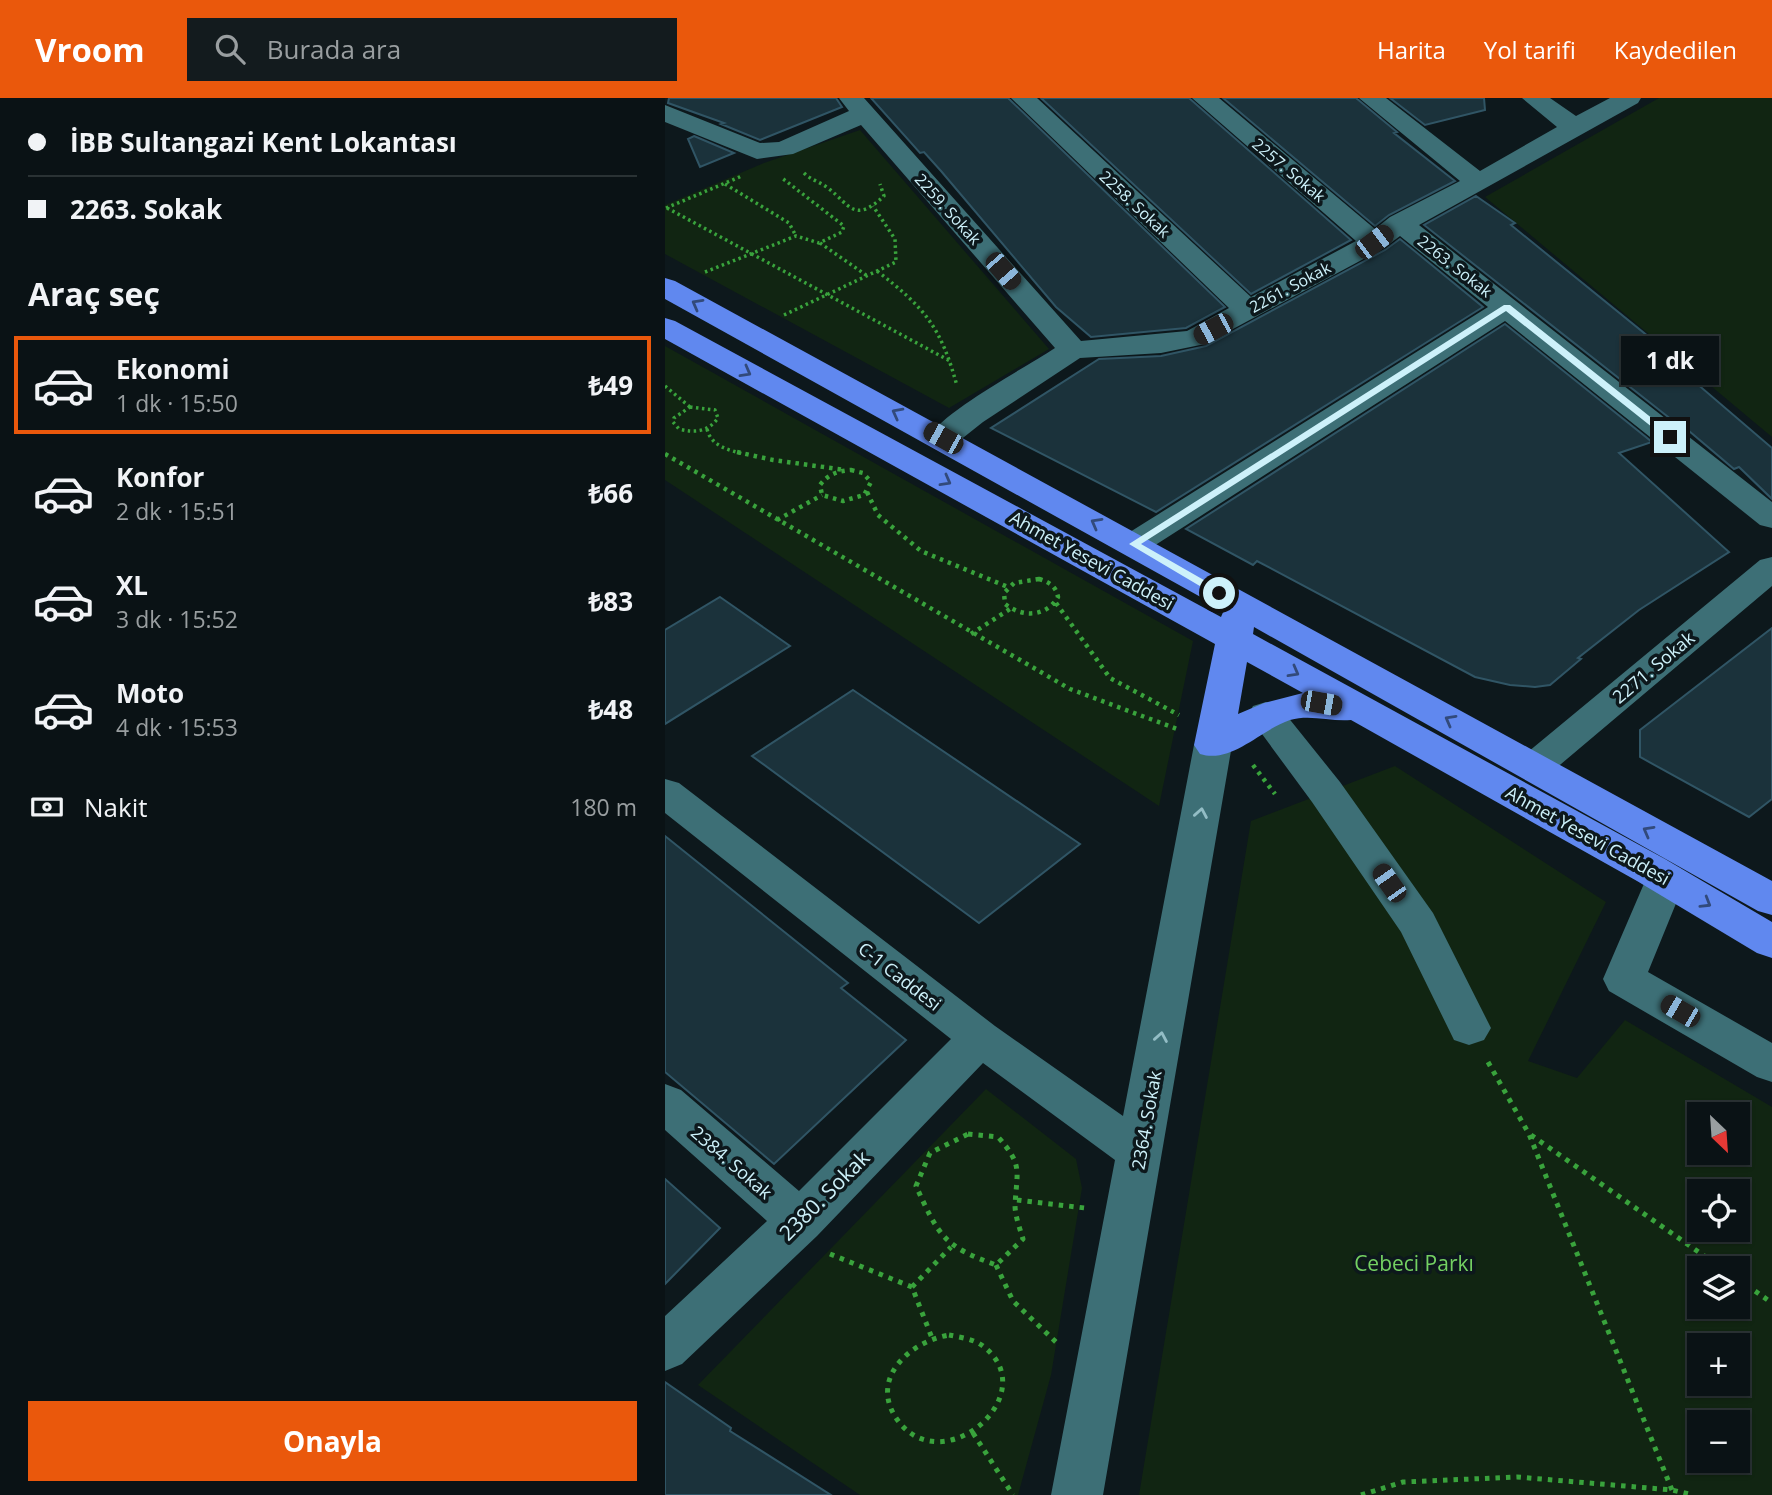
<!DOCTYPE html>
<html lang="tr">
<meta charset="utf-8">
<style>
body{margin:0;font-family:"Open Sans",sans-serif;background:#131b1e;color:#f1f3f6;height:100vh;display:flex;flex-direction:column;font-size:26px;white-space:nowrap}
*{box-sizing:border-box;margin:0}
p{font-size:23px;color:#999ea0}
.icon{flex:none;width:38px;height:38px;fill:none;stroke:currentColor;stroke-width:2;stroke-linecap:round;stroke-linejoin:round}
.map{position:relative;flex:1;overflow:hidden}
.details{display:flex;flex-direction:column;background:#0a1215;width:665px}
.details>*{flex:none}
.banner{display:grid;align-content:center;height:154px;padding:0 28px;background:#0a1215}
.needle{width:46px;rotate:155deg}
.tools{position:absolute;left:1022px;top:1004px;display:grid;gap:14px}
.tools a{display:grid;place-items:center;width:63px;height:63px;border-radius:0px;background:#0a1215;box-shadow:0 2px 5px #0004,0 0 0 2px #2a3234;font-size:35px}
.end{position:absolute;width:32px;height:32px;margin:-16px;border:9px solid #cdf1fa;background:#111;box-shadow:0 0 0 4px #111}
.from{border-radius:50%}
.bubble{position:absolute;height:49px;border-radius:0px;background:#0a1215;box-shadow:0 2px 5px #0004,0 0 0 2px #2a3234;font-size:23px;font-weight:700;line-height:49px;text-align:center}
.car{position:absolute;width:21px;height:42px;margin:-21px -10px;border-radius:9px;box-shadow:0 0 5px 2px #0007;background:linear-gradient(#222 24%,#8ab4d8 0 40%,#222 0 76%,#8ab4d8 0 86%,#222 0)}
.banner b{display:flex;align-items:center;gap:24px;height:66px;font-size:26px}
.banner b+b{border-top:2px solid #2a3234}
.banner i{width:18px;height:18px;background:#f1f3f6}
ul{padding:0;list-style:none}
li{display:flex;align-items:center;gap:21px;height:98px;margin:0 14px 10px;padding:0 14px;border:4px solid transparent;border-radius:0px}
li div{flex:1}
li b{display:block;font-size:26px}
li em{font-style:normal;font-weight:700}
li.on{border-color:#ea580c}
li>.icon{width:63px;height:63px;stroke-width:1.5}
h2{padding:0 28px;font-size:32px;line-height:84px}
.pay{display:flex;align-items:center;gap:18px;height:77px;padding:0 28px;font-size:26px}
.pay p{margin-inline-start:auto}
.primary-button{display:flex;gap:14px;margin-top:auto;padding:14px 28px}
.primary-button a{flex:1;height:80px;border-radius:0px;background:#ea580c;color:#fff;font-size:28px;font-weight:700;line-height:80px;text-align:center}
header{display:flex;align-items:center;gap:42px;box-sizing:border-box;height:98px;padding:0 35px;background:#ea580c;color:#fff}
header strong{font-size:33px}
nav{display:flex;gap:38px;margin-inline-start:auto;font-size:24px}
.search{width:490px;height:63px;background:#131b1e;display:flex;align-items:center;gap:18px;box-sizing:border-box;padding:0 24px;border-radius:0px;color:#999ea0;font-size:26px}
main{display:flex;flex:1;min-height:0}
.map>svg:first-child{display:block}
.green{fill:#112512;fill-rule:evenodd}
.building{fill:#1b323b;stroke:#305565;stroke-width:2}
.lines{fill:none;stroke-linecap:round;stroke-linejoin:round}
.path-far2{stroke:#39a33c;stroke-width:3.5;stroke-dasharray:2.5 3.5;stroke-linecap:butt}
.path-far1{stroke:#39a33c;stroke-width:4.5;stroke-dasharray:3.5 5;stroke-linecap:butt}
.path{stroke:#39a33c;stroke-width:5;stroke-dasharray:4.5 6;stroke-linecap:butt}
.minor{fill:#3d6f76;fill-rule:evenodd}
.major{fill:#6088ef;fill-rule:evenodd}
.oneway{stroke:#324a7b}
.oneway2{stroke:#93bdc5}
.route{fill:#cdf1fa}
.labels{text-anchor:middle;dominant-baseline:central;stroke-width:7;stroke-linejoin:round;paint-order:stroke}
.far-street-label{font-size:16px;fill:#cdf1fa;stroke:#0d181c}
.street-label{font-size:18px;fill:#cdf1fa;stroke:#0d181c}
.near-street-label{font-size:21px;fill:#cdf1fa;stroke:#0d181c}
.near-park-label{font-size:21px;fill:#74d162;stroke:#0d181c}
</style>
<header>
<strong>Vroom</strong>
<div class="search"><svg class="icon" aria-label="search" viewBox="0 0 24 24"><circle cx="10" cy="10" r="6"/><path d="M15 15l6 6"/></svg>Burada ara</div>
<nav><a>Harita</a><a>Yol tarifi</a><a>Kaydedilen</a></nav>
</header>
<main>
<section class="details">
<div class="banner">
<b><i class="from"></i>İBB Sultangazi Kent Lokantası</b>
<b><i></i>2263. Sokak</b>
</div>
<h2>Araç seç</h2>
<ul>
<li class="on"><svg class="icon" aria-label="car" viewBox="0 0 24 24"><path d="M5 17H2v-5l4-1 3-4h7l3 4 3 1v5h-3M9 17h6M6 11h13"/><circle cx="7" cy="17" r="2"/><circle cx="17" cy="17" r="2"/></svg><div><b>Ekonomi</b><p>1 dk · 15:50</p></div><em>₺49</em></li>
<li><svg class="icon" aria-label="car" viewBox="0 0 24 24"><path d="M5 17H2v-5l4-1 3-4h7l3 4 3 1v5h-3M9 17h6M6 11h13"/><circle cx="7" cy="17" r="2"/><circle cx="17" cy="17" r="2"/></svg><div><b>Konfor</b><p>2 dk · 15:51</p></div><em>₺66</em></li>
<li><svg class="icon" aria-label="car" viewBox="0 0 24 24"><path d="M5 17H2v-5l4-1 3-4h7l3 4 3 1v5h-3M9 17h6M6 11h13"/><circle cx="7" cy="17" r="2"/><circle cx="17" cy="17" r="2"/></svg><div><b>XL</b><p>3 dk · 15:52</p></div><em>₺83</em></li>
<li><svg class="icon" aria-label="car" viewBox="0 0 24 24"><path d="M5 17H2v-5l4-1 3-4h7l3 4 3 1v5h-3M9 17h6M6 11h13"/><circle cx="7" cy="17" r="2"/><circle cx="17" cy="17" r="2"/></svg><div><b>Moto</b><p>4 dk · 15:53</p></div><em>₺48</em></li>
</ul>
<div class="pay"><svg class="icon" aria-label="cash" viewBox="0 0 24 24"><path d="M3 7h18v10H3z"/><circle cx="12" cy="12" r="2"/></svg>Nakit<p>180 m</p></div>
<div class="primary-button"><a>Onayla</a></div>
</section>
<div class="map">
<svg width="1107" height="1397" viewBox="0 0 1107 1397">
<rect width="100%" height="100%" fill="#0d181c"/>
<path class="green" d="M 994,0 L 1107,0 L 1107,339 L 820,99 Z
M 195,32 L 384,251 L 284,310 L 0,156 L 0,107 L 99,65 Z
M 0,248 L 528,543 L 494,708 L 0,382 Z
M 730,668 L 941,804 L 863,963 L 912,980 L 960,922 L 1107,1009 L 1107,1397 L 474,1397 L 586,723 ZM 1034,1017 L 1073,1017 L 1073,1055 L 1034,1055 ZM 1034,1094 L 1073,1094 L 1073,1132 L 1034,1132 ZM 1034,1171 L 1073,1171 L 1073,1209 L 1034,1209 ZM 1034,1248 L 1073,1248 L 1073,1286 L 1034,1286 ZM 1034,1325 L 1073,1325 L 1073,1363 L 1034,1363 Z
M 321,991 L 411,1061 L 417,1090 L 386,1277 L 353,1397 L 195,1397 L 33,1287 Z"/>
<path class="building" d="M 4,0 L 171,0 L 177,9 L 95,42 L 56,26 L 59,25 L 3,5 Z
M 206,0 L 343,0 L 560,209 L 521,230 L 426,239 L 391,209 L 276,73 L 259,54 L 255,55 Z
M 376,0 L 524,0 L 686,142 L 586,196 Z
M 558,0 L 691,0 L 732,34 L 729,35 L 790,83 L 724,117 L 710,128 Z
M 725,0 L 819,0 L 820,12 L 760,27 Z
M 29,38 L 69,55 L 35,69 L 23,41 Z
M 811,98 L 850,125 L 846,127 L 1016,265 L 1010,267 L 1107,350 L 1107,401 L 1074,369 L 1069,371 L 1024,333 L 1021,333 L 759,127 Z
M 735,141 L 818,209 L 491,414 L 326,330 L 434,261 L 496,258 L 541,248 L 720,152 Z
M 840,226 L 987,344 L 954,355 L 1064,454 L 974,512 L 913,560 L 916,561 L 885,587 L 870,589 L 845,587 L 810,579 L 592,463 L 588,467 L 521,431 Z
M 55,499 L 125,548 L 0,626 L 0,532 Z
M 1107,530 L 1107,701 L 1084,719 L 975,659 L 975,632 Z
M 188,592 L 415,746 L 314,825 L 87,658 Z
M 0,738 L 183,885 L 176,890 L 241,942 L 109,1066 L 0,974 Z
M 0,1081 L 55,1130 L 0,1186 Z
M 0,1284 L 66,1330 L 65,1333 L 166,1397 L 0,1397 Z"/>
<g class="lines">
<path class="path-far2" d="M 139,75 C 146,82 155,84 163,90 C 185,107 189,126 219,98 L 215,86
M 60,86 L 124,125 L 131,138
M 1,110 L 77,78
M 2,110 L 285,263
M 155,145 L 201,177
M 212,173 C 260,210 276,229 292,288
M 40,174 L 131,138 L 154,145 L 177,134 L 179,128 L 117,80
M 119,217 L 231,164 L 230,141 L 208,108
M 0,288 L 25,309
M 25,309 L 50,312 L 53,320 C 43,334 30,335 14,331 L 8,324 L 9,320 Z
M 42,331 C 46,348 63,352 79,356"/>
<path class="path-far1" d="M 72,354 L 108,362 L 180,372
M 0,356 L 405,591 L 512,631
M 186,372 L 198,375 L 206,384 L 199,397 L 178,403 L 157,397 L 155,387 C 163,376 173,373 186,372 Z
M 202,394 L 213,417 L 256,453 L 343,489
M 112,422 L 157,397
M 374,481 C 384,484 391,488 393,499 C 381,519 358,520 340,506 L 339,495 L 349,485 Z
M 391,505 L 445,580 L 514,617
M 306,536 L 345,511
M 588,667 L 610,696"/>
<path class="path" d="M 823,964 L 864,1036 L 1009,1397
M 303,1036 L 333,1039 C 358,1067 352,1072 350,1107 C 350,1118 355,1131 358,1141 L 331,1167 C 278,1148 274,1138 251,1088 L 265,1055 Z
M 866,1037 L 1058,1171
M 352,1102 L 420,1110
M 165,1156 L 247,1189 L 267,1240
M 331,1167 L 348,1203 L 394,1247
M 1073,1181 L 1107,1205
M 247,1189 L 286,1149
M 284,1237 C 294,1239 307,1241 315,1246 C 383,1292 281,1384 234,1324 C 202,1283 243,1244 284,1237 Z
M 308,1335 L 348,1397
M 696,1397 L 738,1384 L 852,1379 L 1007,1392 L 1028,1397"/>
<path class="minor" d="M 174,0 L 199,0 L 416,243 L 522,233 L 564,210 L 346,0 L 372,0 L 586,199 L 691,143 L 527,0 L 554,0 L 710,131 L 725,119 L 795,83 L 694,0 L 721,0 L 815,73 L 892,29 L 857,0 L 885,0 L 911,18 L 945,0 L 976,0 L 973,5 L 754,127 L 1107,404 L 1107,430 L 1095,427 L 840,223 L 481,453 L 469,456 L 457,453 L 452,446 L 457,439 L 823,209 L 735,138 L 719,150 L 540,246 L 496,255 L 415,260 L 318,324 L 289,347 L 278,349 L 267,347 L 262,340 C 282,311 358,271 390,250 L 196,27 L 128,56 L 92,61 L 0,24 L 0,7 L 95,45 L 114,44 L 184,13 Z
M 1107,459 L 1107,488 L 883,677 L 870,681 L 857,677 L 851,668 L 857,659 L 1095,462 Z
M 601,604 L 614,608 L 675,684 L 768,815 L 826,930 L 819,942 L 804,947 L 789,942 L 736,834 L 647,704 L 583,617 L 588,608 Z
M 548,634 L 561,638 L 567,647 L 438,1397 L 386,1397 L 450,1062 L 318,965 L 152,1138 L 17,1266 L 0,1273 L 0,1218 L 102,1123 L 0,1032 L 0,986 L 16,992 L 134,1093 L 286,941 L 0,715 L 0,681 L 14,685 L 330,928 L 458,1018 L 529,647 L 535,638 Z
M 1001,766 L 1015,770 L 1021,781 L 983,874 L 1107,945 L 1107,984 L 1092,979 L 944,893 L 938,881 L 981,781 L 987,770 Z"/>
<path class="major" d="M 0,180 L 10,183 L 1107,783 L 1107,817 L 1093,813 L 589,529 L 588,536 L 1000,761 L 1107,824 L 1107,860 L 1092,855 L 972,783 L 686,622 C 666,624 646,616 625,622 C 595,632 567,666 535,656 L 529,647 L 550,546 L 0,241 L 0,220 L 10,223 L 556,519 L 559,512 L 0,201 ZM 582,564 L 638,595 L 599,605 L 573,616 Z"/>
</g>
<defs><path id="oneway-chevron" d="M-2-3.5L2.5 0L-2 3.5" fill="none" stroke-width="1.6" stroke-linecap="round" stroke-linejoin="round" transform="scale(1.75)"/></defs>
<g class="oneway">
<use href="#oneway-chevron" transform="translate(32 206) rotate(-151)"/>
<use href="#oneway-chevron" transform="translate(81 274) rotate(29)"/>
<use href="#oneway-chevron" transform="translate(232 315) rotate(-152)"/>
<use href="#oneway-chevron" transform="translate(281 383) rotate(29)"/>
<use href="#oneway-chevron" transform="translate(431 425) rotate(-151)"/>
<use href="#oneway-chevron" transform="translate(629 574) rotate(29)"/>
<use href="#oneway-chevron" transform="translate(785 622) rotate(-151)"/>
<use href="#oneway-chevron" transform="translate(983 733) rotate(-151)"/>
<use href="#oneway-chevron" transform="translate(1041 805) rotate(31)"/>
</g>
<g class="oneway2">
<use href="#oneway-chevron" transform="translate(536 715) rotate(-80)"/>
<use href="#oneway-chevron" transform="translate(496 939) rotate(-80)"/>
</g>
<path class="route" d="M 839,207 L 845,207 L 1008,337 L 1008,341 L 1002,341 L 841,213 L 476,446 L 558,493 L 558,497 L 550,497 L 464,446 Z"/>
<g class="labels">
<g class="far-street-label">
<text transform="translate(624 72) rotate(40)">2257. Sokak</text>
<text transform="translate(470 106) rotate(43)">2258. Sokak</text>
<text transform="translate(283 111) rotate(48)">2259. Sokak</text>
<text transform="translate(790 168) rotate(38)">2263. Sokak</text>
<text transform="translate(625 189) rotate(-28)">2261. Sokak</text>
</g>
<g class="street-label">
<text transform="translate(427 462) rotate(29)">Ahmet Yesevi Caddesi</text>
<text transform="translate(988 569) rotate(-40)">2271. Sokak</text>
<text transform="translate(923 737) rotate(29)">Ahmet Yesevi Caddesi</text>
<text transform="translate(235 878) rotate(38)">C-1 Caddesi</text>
<text transform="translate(481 1022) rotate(-80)">2364. Sokak</text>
<text transform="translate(67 1064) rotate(41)">2384. Sokak</text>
</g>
<g class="near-street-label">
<text transform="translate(159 1097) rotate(-45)">2380. Sokak</text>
</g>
<g class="near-park-label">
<text x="749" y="1165">Cebeci Parkı</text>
</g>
</g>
</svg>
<div class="tools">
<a><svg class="needle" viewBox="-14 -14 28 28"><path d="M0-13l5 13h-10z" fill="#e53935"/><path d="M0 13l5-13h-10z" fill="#999ea0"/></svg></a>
<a><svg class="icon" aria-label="locate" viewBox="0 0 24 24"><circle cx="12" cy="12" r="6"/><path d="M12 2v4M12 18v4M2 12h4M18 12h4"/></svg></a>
<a><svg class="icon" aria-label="layers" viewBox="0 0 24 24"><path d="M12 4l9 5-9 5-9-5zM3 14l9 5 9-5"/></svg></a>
<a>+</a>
<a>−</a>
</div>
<i class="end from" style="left:554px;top:495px"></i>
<i class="end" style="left:1005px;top:339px"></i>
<div class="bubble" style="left:956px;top:238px;width:98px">1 dk</div>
<i class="car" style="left:709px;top:144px;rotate:53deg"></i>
<i class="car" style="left:338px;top:173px;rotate:139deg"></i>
<i class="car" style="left:548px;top:231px;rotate:242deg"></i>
<i class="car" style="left:278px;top:340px;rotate:299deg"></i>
<i class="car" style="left:656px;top:605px;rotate:100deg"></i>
<i class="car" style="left:724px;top:785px;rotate:325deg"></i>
<i class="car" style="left:1015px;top:913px;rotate:300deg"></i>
</div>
</main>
